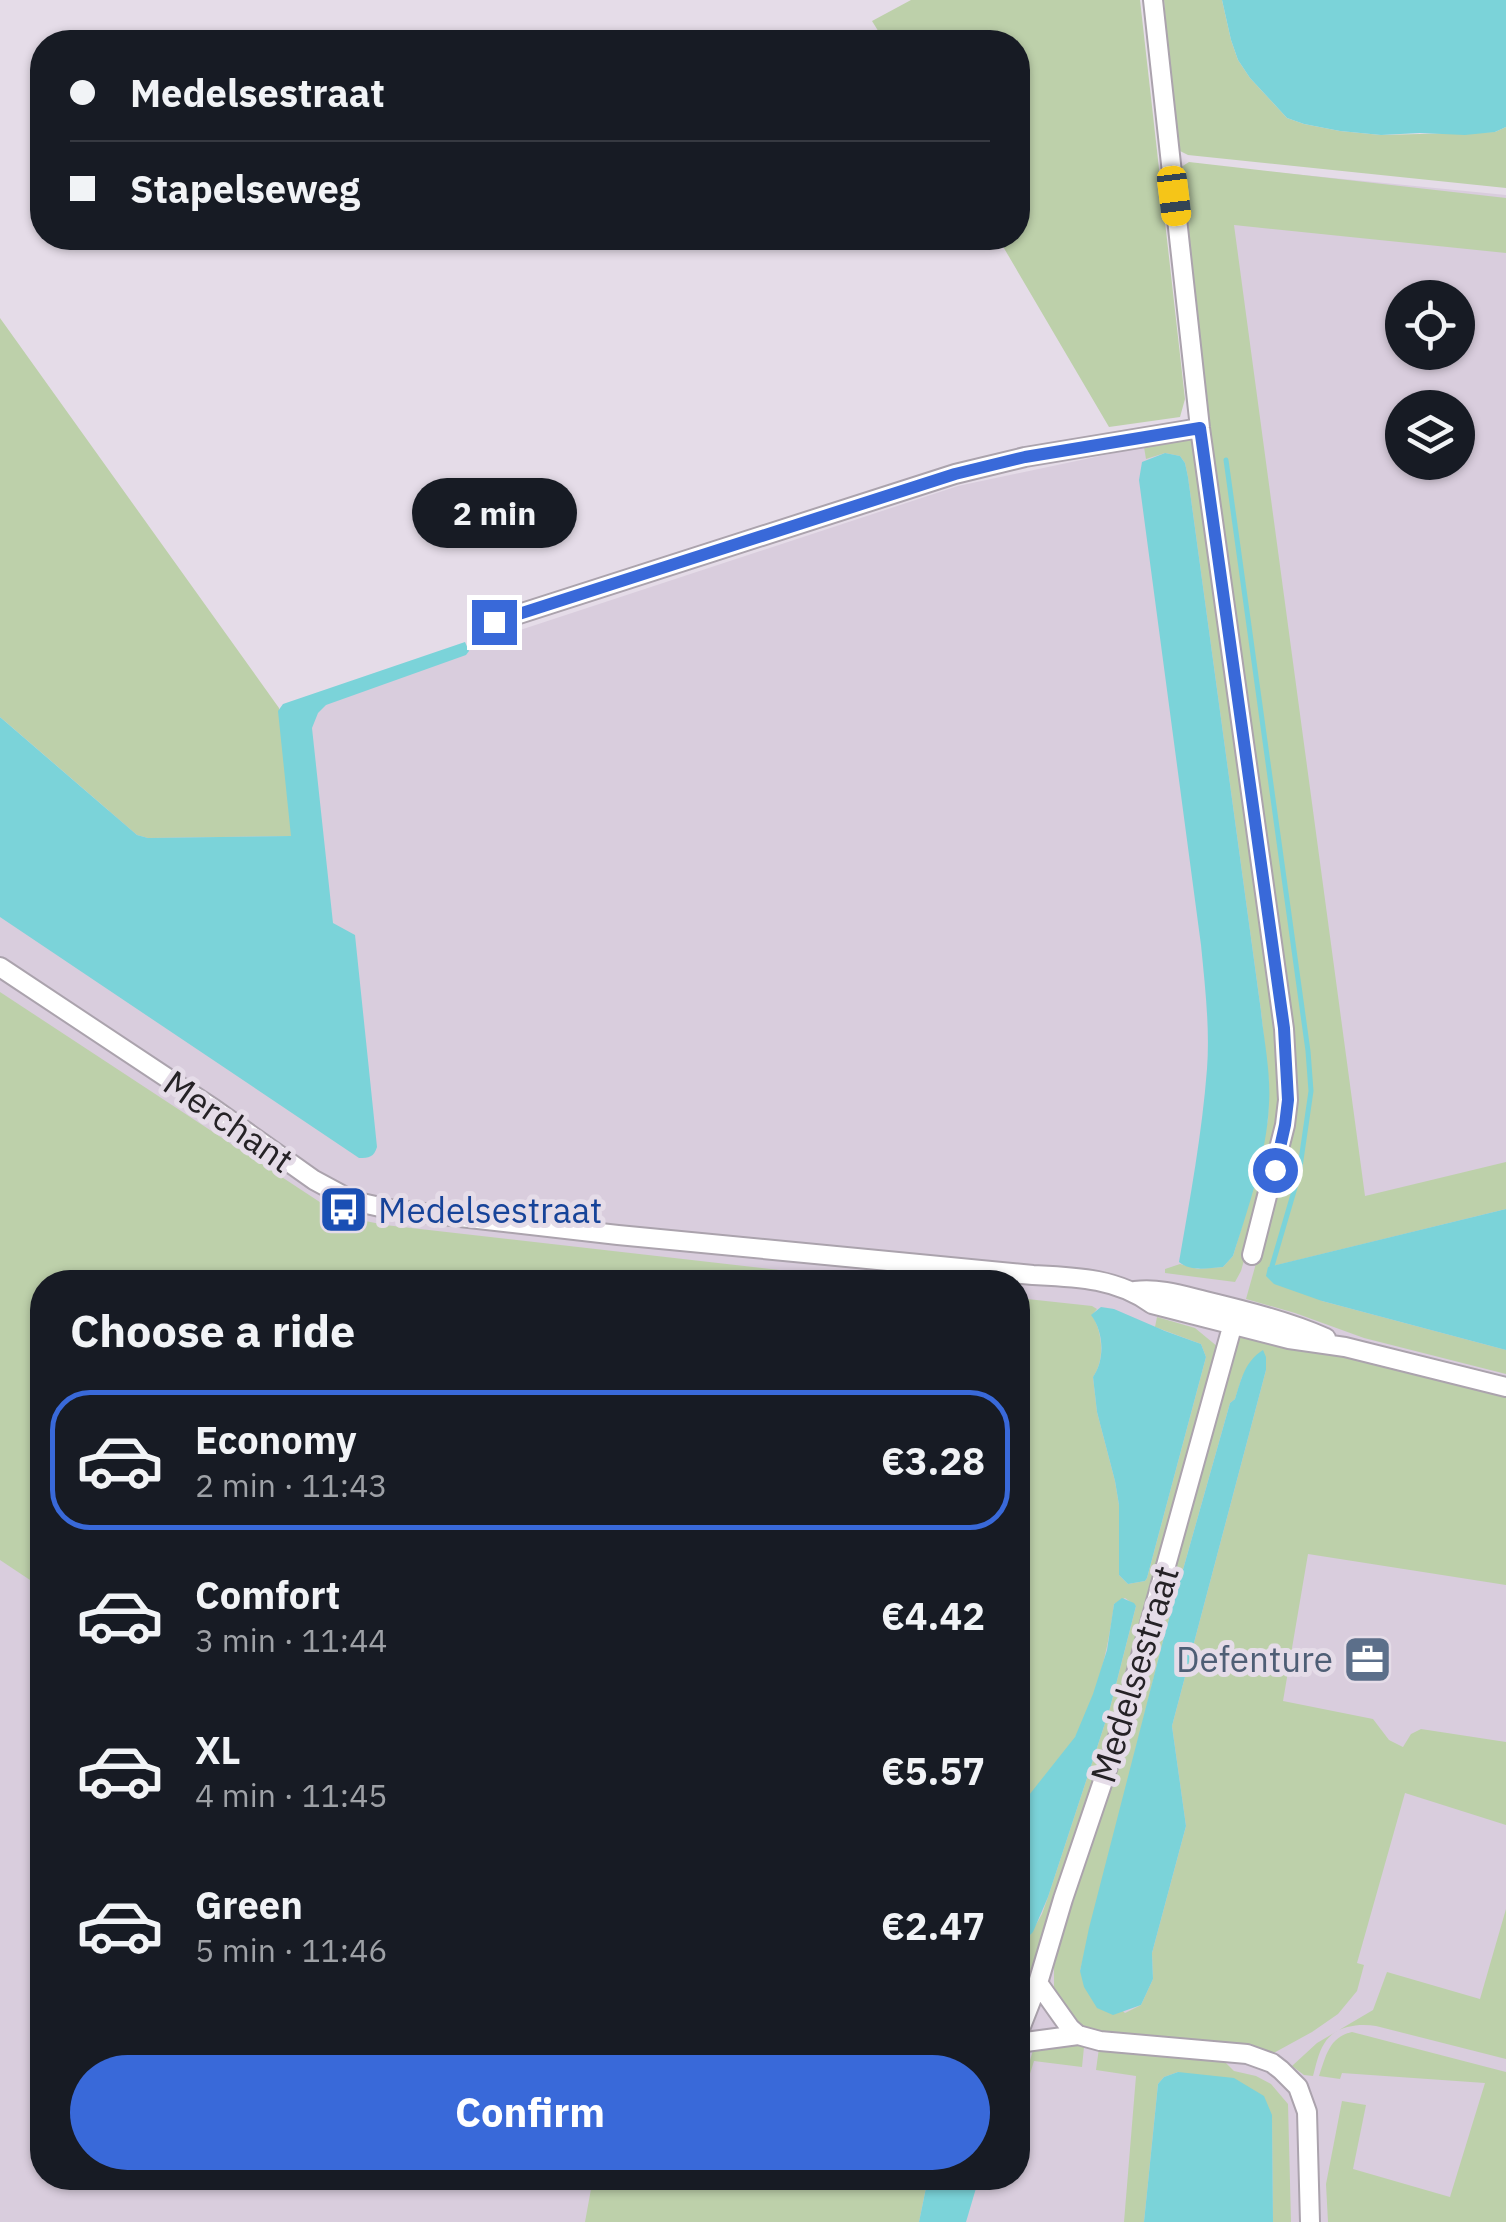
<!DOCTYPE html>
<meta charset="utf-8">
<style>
body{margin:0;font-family:"IBM Plex Sans",sans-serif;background:#20242c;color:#f1f3f6;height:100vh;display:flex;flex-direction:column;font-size:38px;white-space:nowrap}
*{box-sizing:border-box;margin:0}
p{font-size:32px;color:#9ea1a6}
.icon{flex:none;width:55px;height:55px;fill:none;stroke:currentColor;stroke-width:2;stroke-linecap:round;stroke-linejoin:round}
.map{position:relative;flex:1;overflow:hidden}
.drawer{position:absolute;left:30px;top:1270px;width:1000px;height:920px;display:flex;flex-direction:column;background:#171b24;border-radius:40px;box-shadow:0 2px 8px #0004}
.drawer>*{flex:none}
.top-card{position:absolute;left:30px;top:30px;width:1000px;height:220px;border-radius:40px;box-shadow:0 2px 8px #0004;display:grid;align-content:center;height:220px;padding:0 40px;background:#171b24}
.tools{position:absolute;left:1385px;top:280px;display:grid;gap:20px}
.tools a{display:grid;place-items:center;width:90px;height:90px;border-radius:50%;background:#171b24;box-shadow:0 2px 8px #0004;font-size:50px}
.end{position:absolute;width:45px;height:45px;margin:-22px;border:12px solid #3969d9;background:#fff;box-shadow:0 0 0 5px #fff}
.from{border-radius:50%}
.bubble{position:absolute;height:70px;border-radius:35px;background:#171b24;box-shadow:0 2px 8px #0004;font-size:32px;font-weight:800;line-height:70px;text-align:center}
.car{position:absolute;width:30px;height:60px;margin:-30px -15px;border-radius:12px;box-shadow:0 0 8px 2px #0007;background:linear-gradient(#f5c518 24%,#345 0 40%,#f5c518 0 76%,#345 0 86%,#f5c518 0)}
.top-card b{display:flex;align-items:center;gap:35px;height:95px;font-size:38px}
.top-card b+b{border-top:2px solid #363941}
.top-card i{width:25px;height:25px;background:#f1f3f6}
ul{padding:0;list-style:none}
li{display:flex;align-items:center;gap:30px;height:140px;margin:0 20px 15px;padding:0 20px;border:5px solid transparent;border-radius:40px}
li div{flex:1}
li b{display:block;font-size:38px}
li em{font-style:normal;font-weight:800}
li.on{border-color:#3969d9}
li>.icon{width:90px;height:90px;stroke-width:1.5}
h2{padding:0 40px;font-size:45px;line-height:120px}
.action{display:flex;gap:20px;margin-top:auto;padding:20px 40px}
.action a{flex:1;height:115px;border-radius:60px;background:#3969d9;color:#fff;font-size:40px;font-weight:800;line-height:115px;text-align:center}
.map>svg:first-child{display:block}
.built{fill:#d9cddd;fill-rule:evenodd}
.green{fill:#bdd0aa;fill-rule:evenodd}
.water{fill:#7bd3d9}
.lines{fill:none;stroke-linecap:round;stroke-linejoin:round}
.stream{stroke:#7bd3d9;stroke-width:5}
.street-casing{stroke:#aba3ad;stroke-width:22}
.street{stroke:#fff;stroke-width:18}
.route{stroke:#3969d9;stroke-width:12}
.labels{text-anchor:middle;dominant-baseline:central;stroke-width:10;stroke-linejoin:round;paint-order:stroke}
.street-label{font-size:35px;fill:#252226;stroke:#e5dce8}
.transit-label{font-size:35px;fill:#164399;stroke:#e5dce8;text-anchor:start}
.service-label{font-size:35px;fill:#4e5e75;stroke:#e5dce8;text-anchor:end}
</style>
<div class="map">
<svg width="1506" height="2222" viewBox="0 0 1506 2222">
<rect width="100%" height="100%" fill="#e5dce8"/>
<path class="built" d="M 1190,164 L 1506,195 L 1506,2222 L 0,2222 L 0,871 L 307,700 L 958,486 L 1223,430 ZM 1402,298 L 1458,298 L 1458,352 L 1402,352 ZM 1402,408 L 1458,408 L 1458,462 L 1402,462 ZM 42,1282 L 1018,1282 L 1018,2178 L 42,2178 Z"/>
<path class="green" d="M 911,0 L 1140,0 L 1185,399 L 1180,417 L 1109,427 L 998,238 L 1018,238 L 1018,42 L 885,42 L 872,21 Z
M 1164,0 L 1222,0 L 1231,40 L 1238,60 L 1250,78 L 1287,118 L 1304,124 L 1340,131 L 1381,135 L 1495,132 L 1506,127 L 1506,188 L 1188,155 L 1180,151 L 1176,145 Z
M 1189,162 L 1506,198 L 1506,253 L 1234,225 L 1365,1196 L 1506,1162 L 1506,1209 L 1269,1267 L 1322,1301 L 1506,1350 L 1506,1374 L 1364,1338 L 1295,1313 L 1246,1299 L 1282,1171 L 1290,1127 L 1178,169 Z
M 0,318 L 279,708 L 292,836 L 148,838 L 137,835 L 0,717 Z
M 1182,435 L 1197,439 L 1279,1036 L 1281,1099 L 1272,1161 L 1241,1271 L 1235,1282 L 1165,1273 L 1165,1269 L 1180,1264 L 1198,1269 L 1223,1267 L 1233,1256 L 1242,1226 L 1268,1120 L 1269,1085 L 1261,1011 L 1188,477 L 1185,463 L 1180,456 L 1165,453 L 1146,459 L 1143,441 Z
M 0,992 L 341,1216 L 385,1225 L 885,1282 L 42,1282 L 42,1588 L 0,1560 Z
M 1018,1298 L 1092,1306 L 1097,1309 L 1092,1315 C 1103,1333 1105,1360 1093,1377 L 1097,1412 L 1115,1481 L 1119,1505 L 1119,1575 L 1128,1584 L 1145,1581 L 1147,1578 L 1206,1357 L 1201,1344 L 1155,1327 L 1157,1317 L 1195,1328 L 1218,1347 L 1138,1647 L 1018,2011 L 1019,1952 L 1022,1942 L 1030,1935 L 1042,1914 L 1048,1897 L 1110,1708 L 1136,1606 L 1125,1598 L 1114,1604 C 1108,1650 1097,1700 1073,1741 C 1059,1765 1036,1787 1018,1809 Z
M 1236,1334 L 1272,1340 L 1506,1394 L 1506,1585 L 1308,1554 L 1283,1701 L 1373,1719 L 1389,1740 L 1403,1747 L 1411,1734 L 1421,1729 L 1506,1742 L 1506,1825 L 1405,1793 L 1357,1963 L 1364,1965 L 1357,1991 L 1338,2014 L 1312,2032 L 1270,2055 L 1106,2035 L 1079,2026 L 1065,2009 L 1054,1987 L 1054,1959 ZM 1266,1357 L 1266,1370 L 1172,1726 L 1186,1826 L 1152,1953 L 1153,1979 L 1141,2005 L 1125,2013 L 1080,1971 L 1164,1637 L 1230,1403 L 1235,1399 L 1242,1377 Z
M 1506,1909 L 1506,2059 L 1376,2026 C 1358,2023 1334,2026 1324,2044 C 1318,2053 1316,2066 1313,2076 L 1304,2075 L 1292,2066 L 1317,2043 L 1373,2010 L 1387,1972 L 1480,1999 Z
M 1352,2032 L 1506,2072 L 1506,2222 L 1328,2222 L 1326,2184 L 1342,2101 L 1366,2105 L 1353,2169 L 1450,2197 L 1485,2083 L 1342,2073 L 1340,2079 L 1319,2076 C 1326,2056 1329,2037 1352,2032 Z
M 1066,2044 L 1084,2047 L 1082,2067 L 1034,2061 L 1018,2112 L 1018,2100 L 1034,2047 Z
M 1099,2048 L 1222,2059 L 1234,2071 L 1256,2076 L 1271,2084 L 1288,2104 L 1291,2222 L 1273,2222 L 1272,2116 L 1178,2072 L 1164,2077 L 1158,2084 L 1144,2222 L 1124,2222 L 1136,2076 L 1096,2070 Z
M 593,2178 L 928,2178 L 919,2222 L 585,2222 Z"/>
<path class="water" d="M 1222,0 L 1506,0 L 1506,127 L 1495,132 L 1465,135 L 1420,133 L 1381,135 L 1340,131 L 1304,124 L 1287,118 L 1250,78 L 1238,60 L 1231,40 Z
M 1165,453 L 1180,456 L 1185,463 L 1188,477 L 1261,1011 C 1264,1041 1271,1073 1269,1104 C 1267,1153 1248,1209 1233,1256 L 1223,1267 C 1208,1268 1191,1272 1179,1262 C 1190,1198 1202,1134 1207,1069 C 1210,1028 1205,986 1201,945 L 1139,480 L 1142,462 Z
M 465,642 L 469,651 L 466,655 L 326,705 L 318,713 L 312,728 L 333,923 L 355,935 L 377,1147 C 374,1157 369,1158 359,1158 L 0,917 L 0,717 L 137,835 L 148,838 L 291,836 L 278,711 L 283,704 Z
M 1506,1209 L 1506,1350 L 1322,1301 L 1274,1284 L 1266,1276 L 1268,1267 Z
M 1101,1307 L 1114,1309 L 1165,1331 L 1201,1344 L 1206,1357 L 1147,1578 L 1145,1581 L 1128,1584 L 1119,1575 L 1119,1505 L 1115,1481 L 1097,1412 L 1093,1377 C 1105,1360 1104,1332 1091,1315 Z
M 1263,1350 L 1266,1357 L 1266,1370 L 1172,1726 L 1186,1826 L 1152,1953 L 1153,1979 L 1141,2005 L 1113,2015 L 1097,2008 L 1084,1987 L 1080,1971 L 1089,1928 L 1164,1637 L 1230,1403 L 1235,1399 C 1241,1380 1245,1361 1263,1350 Z
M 1122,1598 L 1134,1603 L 1136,1606 L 1110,1708 L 1048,1897 L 1033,1932 L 1022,1943 L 1018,1962 L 1018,1809 L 1075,1737 L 1093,1694 L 1107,1650 L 1114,1604 Z
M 1178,2072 L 1234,2078 L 1264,2096 L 1272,2115 L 1273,2222 L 1144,2222 L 1158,2084 L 1164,2077 Z
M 928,2178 L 979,2178 L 966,2222 L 919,2222 Z"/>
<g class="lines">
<path class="stream" d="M 1226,460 L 1308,1051 L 1311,1091 L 1299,1174 L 1272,1266"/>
<defs>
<path id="street" d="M 1153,0 L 1200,428 L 1284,1029 L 1288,1100 L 1285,1125 L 1252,1255
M 494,622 L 955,474 L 1025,457 L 1200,428
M 0,967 L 214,1109 L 314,1180 L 353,1201 L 389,1209 L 618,1235 L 1033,1275 C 1075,1277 1117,1278 1152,1304 L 1289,1339 L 1345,1347 L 1506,1387
M 1135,1291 C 1159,1288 1181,1295 1205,1301 C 1246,1311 1287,1321 1326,1338
M 1038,1983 L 1070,2028 L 1078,2035 L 1100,2041 L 1247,2054 L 1272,2063 L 1281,2070 L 1298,2087 L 1307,2112 L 1310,2222
M 1018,2034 L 1038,1983 L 1063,1899 L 1121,1728 L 1237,1309
M 1018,2043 L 1078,2035"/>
</defs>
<use href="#street" class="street-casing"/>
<use href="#street" class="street"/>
</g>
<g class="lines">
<path class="route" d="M 494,622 L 955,474 L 1025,457 L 1200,428 L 1284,1028 L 1288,1100 L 1285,1125 L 1275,1170"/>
</g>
<defs>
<symbol id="bus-square" viewBox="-11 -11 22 22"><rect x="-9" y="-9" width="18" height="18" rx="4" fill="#1a4fb4" stroke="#e5dce8"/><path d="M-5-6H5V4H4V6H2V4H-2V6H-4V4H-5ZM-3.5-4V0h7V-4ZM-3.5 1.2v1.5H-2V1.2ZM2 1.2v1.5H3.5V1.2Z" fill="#fff"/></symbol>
<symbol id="office-square" viewBox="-11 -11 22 22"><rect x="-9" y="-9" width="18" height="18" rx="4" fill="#5c6f8a" stroke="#e5dce8"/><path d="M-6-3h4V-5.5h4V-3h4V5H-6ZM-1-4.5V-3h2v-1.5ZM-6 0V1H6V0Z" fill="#fff"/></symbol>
</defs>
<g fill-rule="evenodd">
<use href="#bus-square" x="316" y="1182" width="55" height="55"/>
<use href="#office-square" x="1340" y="1632" width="55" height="55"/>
</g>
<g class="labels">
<g class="street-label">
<text transform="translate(229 1121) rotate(35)">Merchant</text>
<text transform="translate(1134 1674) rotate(-73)">Medelsestraat</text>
</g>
<g class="transit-label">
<text x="378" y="1210">Medelsestraat</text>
</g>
<g class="service-label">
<text x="1333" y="1659">Defenture</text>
</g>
</g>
</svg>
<div class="tools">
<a><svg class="icon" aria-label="locate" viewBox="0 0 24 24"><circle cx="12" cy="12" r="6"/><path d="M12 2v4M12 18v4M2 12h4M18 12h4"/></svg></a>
<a><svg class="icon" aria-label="layers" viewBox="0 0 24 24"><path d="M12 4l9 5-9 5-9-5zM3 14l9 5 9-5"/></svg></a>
</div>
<i class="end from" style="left:1275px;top:1170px"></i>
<i class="end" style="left:494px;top:622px"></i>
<div class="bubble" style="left:412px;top:478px;width:165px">2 min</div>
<i class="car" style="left:1174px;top:196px;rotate:173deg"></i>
<div class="top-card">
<b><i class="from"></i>Medelsestraat</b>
<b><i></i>Stapelseweg</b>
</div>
<section class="drawer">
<h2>Choose a ride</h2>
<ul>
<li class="on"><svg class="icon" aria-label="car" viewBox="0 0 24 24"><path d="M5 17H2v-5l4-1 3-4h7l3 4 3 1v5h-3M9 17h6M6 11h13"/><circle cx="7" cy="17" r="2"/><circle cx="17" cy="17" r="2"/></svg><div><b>Economy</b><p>2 min · 11:43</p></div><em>€3.28</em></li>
<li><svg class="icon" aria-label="car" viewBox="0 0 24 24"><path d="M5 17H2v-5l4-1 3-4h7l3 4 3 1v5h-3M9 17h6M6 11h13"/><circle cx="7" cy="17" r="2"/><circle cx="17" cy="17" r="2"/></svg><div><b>Comfort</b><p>3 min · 11:44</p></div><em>€4.42</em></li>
<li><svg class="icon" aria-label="car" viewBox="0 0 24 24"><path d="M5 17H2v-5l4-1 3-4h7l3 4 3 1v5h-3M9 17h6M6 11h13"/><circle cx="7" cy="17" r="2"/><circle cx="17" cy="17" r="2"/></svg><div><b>XL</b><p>4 min · 11:45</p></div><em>€5.57</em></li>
<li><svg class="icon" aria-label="car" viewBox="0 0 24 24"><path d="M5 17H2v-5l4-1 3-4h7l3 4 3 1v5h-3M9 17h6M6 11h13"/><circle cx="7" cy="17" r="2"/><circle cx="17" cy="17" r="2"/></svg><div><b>Green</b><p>5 min · 11:46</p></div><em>€2.47</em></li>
</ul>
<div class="action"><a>Confirm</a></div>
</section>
</div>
